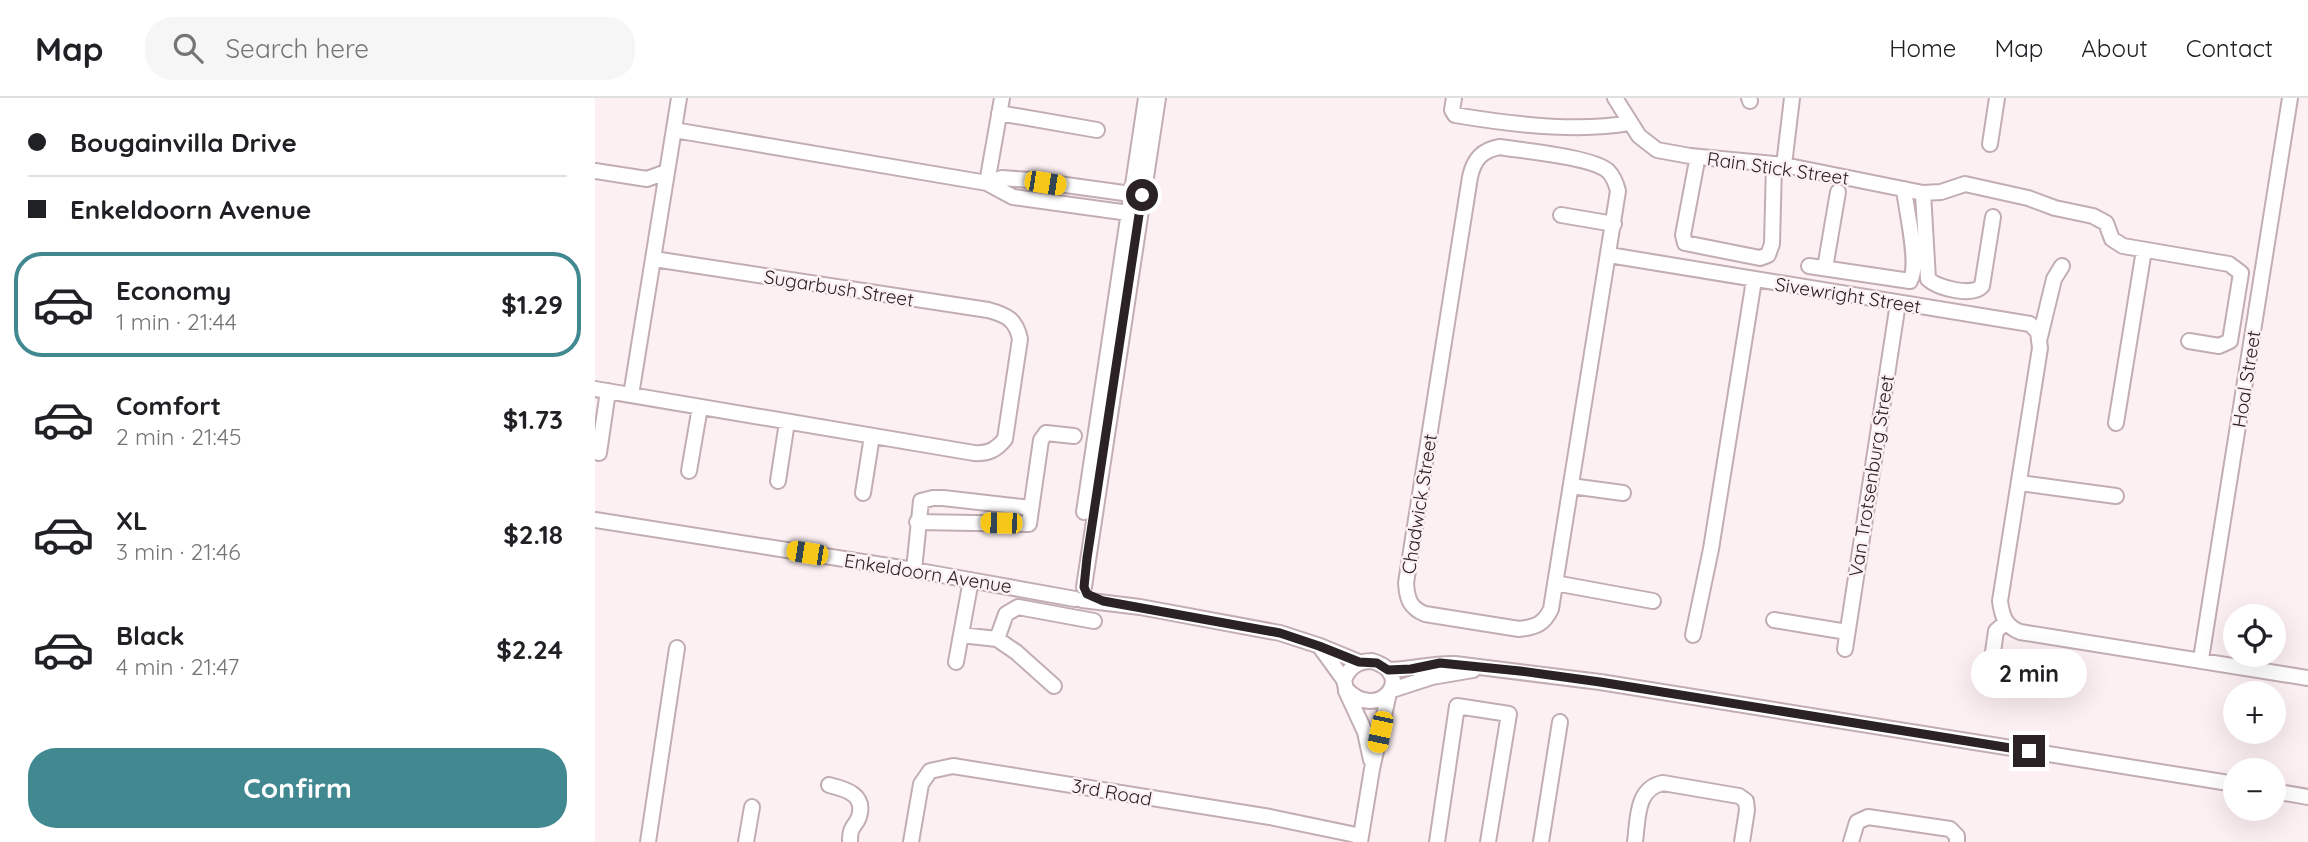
<!DOCTYPE html>
<meta charset="utf-8">
<style>
body{margin:0;font-family:Quicksand,sans-serif;background:#f6f6f6;color:#202124;height:100vh;display:flex;flex-direction:column;font-size:26px;white-space:nowrap}
*{box-sizing:border-box;margin:0}
p{font-size:23px;color:#757577}
.icon{flex:none;width:38px;height:38px;fill:none;stroke:currentColor;stroke-width:2;stroke-linecap:round;stroke-linejoin:round}
.map{position:relative;flex:1;overflow:hidden}
.side{display:flex;flex-direction:column;background:#fff;width:595px}
.side>*{flex:none}
.guide{display:grid;align-content:center;height:154px;padding:0 28px;background:#fff}
.fabs{position:absolute;left:1628px;top:506px;display:grid;gap:14px}
.fabs a{display:grid;place-items:center;width:63px;height:63px;border-radius:50%;background:#fff;box-shadow:0 7px 28px #0002;font-size:35px}
.end{position:absolute;width:32px;height:32px;margin:-16px;border:9px solid #2a2225;background:#fff;box-shadow:0 0 0 4px #fff}
.from{border-radius:50%}
.bubble{position:absolute;height:49px;border-radius:24px;background:#fff;box-shadow:0 7px 28px #0002;font-size:23px;font-weight:700;line-height:49px;text-align:center}
.car{position:absolute;width:21px;height:42px;margin:-21px -10px;border-radius:9px;box-shadow:0 0 5px 2px #0007;background:linear-gradient(#f5c518 24%,#345 0 40%,#f5c518 0 76%,#345 0 86%,#f5c518 0)}
.guide b{display:flex;align-items:center;gap:24px;height:66px;font-size:26px}
.guide b+b{border-top:2px solid #e0e0e0}
.guide i{width:18px;height:18px;background:#202124}
ul{padding:0;list-style:none}
li{display:flex;align-items:center;gap:21px;height:105px;margin:0 14px 10px;padding:0 14px;border:4px solid transparent;border-radius:28px}
li div{flex:1}
li b{display:block;font-size:26px}
li em{font-style:normal;font-weight:700}
li.current{border-color:#418891}
li>.icon{width:63px;height:63px;stroke-width:1.5}
.cta{display:flex;gap:14px;margin-top:auto;padding:14px 28px}
.cta a{flex:1;height:80px;border-radius:28px;background:#418891;color:#fff;font-size:28px;font-weight:700;line-height:80px;text-align:center}
header{display:flex;align-items:center;gap:42px;box-sizing:border-box;height:98px;padding:0 35px;background:#fff;border-bottom:2px solid #e0e0e0}
header strong{font-size:33px}
nav{display:flex;gap:38px;margin-inline-start:auto;font-size:24px}
.search{width:490px;height:63px;background:#f6f6f6;display:flex;align-items:center;gap:18px;box-sizing:border-box;padding:0 24px;border-radius:28px;color:#757577;font-size:26px}
main{display:flex;flex:1;min-height:0}
.map>svg:first-child{display:block}
.lines{fill:none;stroke-linecap:round;stroke-linejoin:round}
.minor-casing{stroke:#c2adb3;stroke-width:18}
.minor{stroke:#fff;stroke-width:14}
.route{stroke:#2a2225;stroke-width:9}
.labels{text-anchor:middle;dominant-baseline:central;stroke-width:5;stroke-linejoin:round;paint-order:stroke}
.street-label{font-size:19px;fill:#2a2225;stroke:#fdf0f3}
</style>
<header>
<strong>Map</strong>
<div class="search"><svg class="icon" aria-label="search" viewBox="0 0 24 24"><circle cx="10" cy="10" r="6"/><path d="M15 15l6 6"/></svg>Search here</div>
<nav><a>Home</a><a>Map</a><a>About</a><a>Contact</a></nav>
</header>
<main>
<section class="side">
<div class="guide">
<b><i class="from"></i>Bougainvilla Drive</b>
<b><i></i>Enkeldoorn Avenue</b>
</div>
<ul>
<li class="current"><svg class="icon" aria-label="car" viewBox="0 0 24 24"><path d="M5 17H2v-5l4-1 3-4h7l3 4 3 1v5h-3M9 17h6M6 11h13"/><circle cx="7" cy="17" r="2"/><circle cx="17" cy="17" r="2"/></svg><div><b>Economy</b><p>1 min · 21:44</p></div><em>$1.29</em></li>
<li><svg class="icon" aria-label="car" viewBox="0 0 24 24"><path d="M5 17H2v-5l4-1 3-4h7l3 4 3 1v5h-3M9 17h6M6 11h13"/><circle cx="7" cy="17" r="2"/><circle cx="17" cy="17" r="2"/></svg><div><b>Comfort</b><p>2 min · 21:45</p></div><em>$1.73</em></li>
<li><svg class="icon" aria-label="car" viewBox="0 0 24 24"><path d="M5 17H2v-5l4-1 3-4h7l3 4 3 1v5h-3M9 17h6M6 11h13"/><circle cx="7" cy="17" r="2"/><circle cx="17" cy="17" r="2"/></svg><div><b>XL</b><p>3 min · 21:46</p></div><em>$2.18</em></li>
<li><svg class="icon" aria-label="car" viewBox="0 0 24 24"><path d="M5 17H2v-5l4-1 3-4h7l3 4 3 1v5h-3M9 17h6M6 11h13"/><circle cx="7" cy="17" r="2"/><circle cx="17" cy="17" r="2"/></svg><div><b>Black</b><p>4 min · 21:47</p></div><em>$2.24</em></li>
</ul>
<div class="cta"><a>Confirm</a></div>
</section>
<div class="map">
<svg width="1713" height="744" viewBox="0 0 1713 744">
<rect width="100%" height="100%" fill="#fdf0f3"/>
<g class="lines">
<defs>
<path id="minor" d="M 859,0 L 857,12 L 860,17 C 913,26 982,35 1034,25
M 1020,0 L 1044,38 L 1062,52 L 1095,58 L 1189,67 L 1328,95 L 1346,94 L 1370,86 L 1433,100 L 1460,110 L 1498,118 L 1511,125 L 1517,141 L 1528,148 L 1634,166 L 1646,175 L 1635,243 L 1624,248 L 1594,243
M 1154,0 L 1155,3
M 404,15 L 502,32
M 79,32 L 392,85 L 418,99 L 541,116
M 1395,46 L 1402,0
M 905,49 C 929,53 997,59 1013,73 C 1019,79 1021,85 1023,93 L 956,511 C 949,526 941,529 924,531 L 830,516 C 815,510 812,501 811,485 L 875,79 C 879,61 887,52 905,49 Z
M 1189,67 L 1197,0
M 1101,68 L 1088,137 L 1090,145 L 1165,160 L 1173,157 L 1177,146 L 1179,66
M 0,73 L 52,81 L 71,74
M 392,85 L 407,80 L 435,82 L 543,97
M 392,85 L 407,0
M 1328,95 L 1333,181 C 1343,190 1377,199 1387,188 L 1398,119
M 966,117 L 1019,126
M 1014,157 L 1435,226 L 1443,234 L 1445,250 L 1405,503 C 1407,518 1410,528 1425,534 L 1713,580
M 1214,168 L 1315,183 C 1325,167 1311,112 1309,91
M 1230,170 L 1243,94
M 1445,239 L 1459,181 L 1467,168
M 0,291 L 379,355 C 393,356 401,352 410,341 L 425,241 C 421,222 412,217 393,212 L 59,161
M 36,297 L 84,0
M 1521,325 L 1549,152
M 4,355 L 13,293
M 94,373 L 105,309
M 183,383 L 192,324
M 1425,385 L 1521,398
M 976,388 L 1028,395
M 268,395 L 277,338
M 489,414 L 551,0
M 0,422 L 319,472 L 480,501
M 322,424 L 434,426 L 446,342 L 451,335 L 479,338
M 319,472 L 326,403 L 338,400 L 348,400 L 436,410
M 960,485 L 1058,503
M 489,489 L 563,0
M 487,502 L 545,509 L 685,535 L 725,548 L 764,564
M 1179,522 L 1252,534
M 366,537 L 402,541 L 421,554 L 459,588
M 1098,537 L 1116,451 L 1159,182
M 402,541 L 411,516 L 423,509 L 499,523
M 725,549 L 749,582
M 1250,551 L 1303,205
M 1397,561 L 1401,533 L 1411,524
M 1606,561 L 1695,0
M 777,563 C 823,577 783,625 751,591 L 749,582 C 754,569 763,563 777,563 Z
M 361,564 L 376,482
M 793,572 C 816,572 837,565 860,566 L 1005,584 L 1640,686
M 797,592 L 837,579 L 878,572
M 751,593 L 770,634 L 776,662
M 234,687 C 250,691 271,696 264,719 C 259,731 255,727 255,744
M 1678,693 L 1713,699
M 53,744 L 82,550
M 151,744 L 157,709
M 316,744 L 326,686 L 335,673 L 358,668 L 675,719 L 766,738
M 765,744 L 777,671 L 794,595
M 842,744 L 862,608 L 914,616 L 893,744
M 946,744 L 965,624
M 1040,744 C 1043,721 1041,690 1068,685 L 1144,698 L 1151,703 L 1152,712 L 1147,744
M 1256,744 L 1262,724 L 1273,719 L 1355,731 L 1362,738 L 1362,744"/>
</defs>
<use href="#minor" class="minor-casing"/>
<use href="#minor" class="minor"/>
</g>
<g class="lines">
<path class="route" d="M 547,97 L 492,460 L 489,489 L 492,496 L 508,503 L 685,535 L 724,548 L 764,564 L 782,565 L 793,572 L 816,571 L 845,565 L 925,573 L 1005,584 L 1434,653"/>
</g>
<g class="labels">
<g class="street-label">
<text transform="translate(1183 70) rotate(8)">Rain Stick Street</text>
<text transform="translate(244 190) rotate(9)">Sugarbush Street</text>
<text transform="translate(1253 197) rotate(9)">Sivewright Street</text>
<text transform="translate(1651 281) rotate(-81)">Hoal Street</text>
<text transform="translate(1276 378) rotate(-81)">Van Trotsenburg Street</text>
<text transform="translate(824 406) rotate(-81)">Chadwick Street</text>
<text transform="translate(333 475) rotate(9)">Enkeldoorn Avenue</text>
<text transform="translate(517 694) rotate(10)">3rd Road</text>
</g>
</g>
</svg>
<div class="fabs">
<a><svg class="icon" aria-label="locate" viewBox="0 0 24 24"><circle cx="12" cy="12" r="6"/><path d="M12 2v4M12 18v4M2 12h4M18 12h4"/></svg></a>
<a>+</a>
<a>−</a>
</div>
<i class="end from" style="left:547px;top:97px"></i>
<i class="end" style="left:1434px;top:653px"></i>
<div class="bubble" style="left:1376px;top:551px;width:116px">2 min</div>
<i class="car" style="left:450px;top:85px;rotate:99deg"></i>
<i class="car" style="left:406px;top:425px;rotate:271deg"></i>
<i class="car" style="left:212px;top:455px;rotate:279deg"></i>
<i class="car" style="left:785px;top:634px;rotate:192deg"></i>
</div>
</main>
